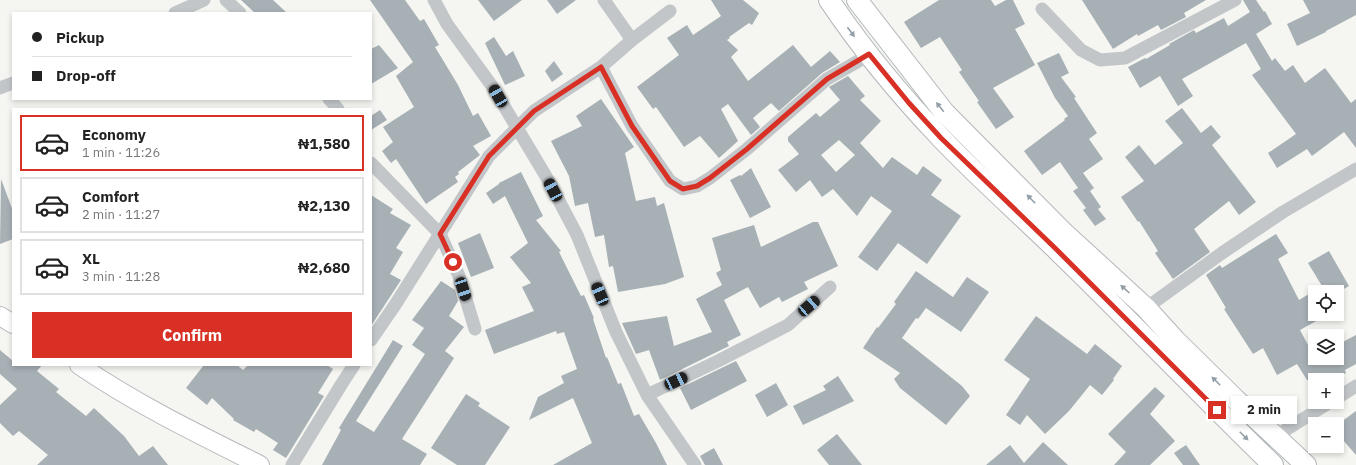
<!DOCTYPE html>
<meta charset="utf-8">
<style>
body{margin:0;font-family:"IBM Plex Sans",sans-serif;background:#f6f6f6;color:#222;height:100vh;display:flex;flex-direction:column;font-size:15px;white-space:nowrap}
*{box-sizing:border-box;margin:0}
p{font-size:13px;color:#767676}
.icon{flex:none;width:22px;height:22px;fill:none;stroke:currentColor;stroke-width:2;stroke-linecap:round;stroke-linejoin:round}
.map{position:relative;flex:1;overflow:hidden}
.drawer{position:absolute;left:12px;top:108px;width:360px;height:258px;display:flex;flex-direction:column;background:#fff;border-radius:0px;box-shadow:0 2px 6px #0003}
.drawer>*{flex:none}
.top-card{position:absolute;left:12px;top:12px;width:360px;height:88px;border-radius:0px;box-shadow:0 2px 6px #0003;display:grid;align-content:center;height:88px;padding:0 20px;background:#fff}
.fabs{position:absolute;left:1308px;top:285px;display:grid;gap:8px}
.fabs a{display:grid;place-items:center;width:36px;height:36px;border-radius:0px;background:#fff;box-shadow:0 2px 6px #0003;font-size:20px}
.end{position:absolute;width:18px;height:18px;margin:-9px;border:5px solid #d93025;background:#fff;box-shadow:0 0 0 2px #fff}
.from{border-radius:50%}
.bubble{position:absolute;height:28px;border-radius:0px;background:#fff;box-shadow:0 2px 6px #0003;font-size:13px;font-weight:700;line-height:28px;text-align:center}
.car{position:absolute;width:12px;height:24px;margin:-12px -6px;border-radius:5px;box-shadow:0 0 3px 1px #0007;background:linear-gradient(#222 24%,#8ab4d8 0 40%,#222 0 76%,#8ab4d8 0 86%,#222 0)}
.top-card b{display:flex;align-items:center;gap:14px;height:38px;font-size:15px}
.top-card b+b{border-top:1px solid #e0e0e0}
.top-card i{width:10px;height:10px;background:#222}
ul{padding:7px 0 0;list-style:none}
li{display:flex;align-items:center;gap:12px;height:56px;margin:0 8px 6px;padding:0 12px;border:2px solid #e0e0e0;border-radius:0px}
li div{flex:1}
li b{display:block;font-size:15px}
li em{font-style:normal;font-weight:700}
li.on{border-color:#d93025}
li>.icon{width:36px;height:36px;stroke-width:1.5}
.action{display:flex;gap:8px;margin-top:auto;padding:8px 20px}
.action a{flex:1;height:46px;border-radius:0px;background:#d93025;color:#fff;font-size:16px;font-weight:700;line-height:46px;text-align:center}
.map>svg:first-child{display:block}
.building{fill:#a7b0b5;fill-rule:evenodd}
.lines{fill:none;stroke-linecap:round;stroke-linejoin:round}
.secondary-casing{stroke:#b4babe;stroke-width:20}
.primary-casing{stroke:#b3b8bb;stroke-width:22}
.street{stroke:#c2c6c9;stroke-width:13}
.secondary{stroke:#fff;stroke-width:18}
.primary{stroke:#fff;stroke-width:20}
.oneway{fill:#929fa8}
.route{stroke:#d93025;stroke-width:5}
</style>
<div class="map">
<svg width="1356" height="465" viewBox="0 0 1356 465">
<rect width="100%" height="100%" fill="#f5f5f1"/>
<path class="building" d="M 241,0 L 273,0 L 287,13 L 255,13 Z
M 370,0 L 405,0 L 420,21 L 424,19 L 439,45 L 435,47 L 458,85 L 473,116 L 478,113 L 491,136 L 473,146 L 480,155 L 458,172 L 459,174 L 455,177 L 458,182 L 426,204 L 396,159 L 391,163 L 382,151 L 393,142 L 383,127 L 414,107 L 396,76 L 413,62 Z
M 478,0 L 522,0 L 494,21 Z
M 547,0 L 576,0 L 557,14 Z
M 711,0 L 743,0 L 759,13 L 752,25 L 749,23 L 729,37 L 730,38 L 727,40 L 738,50 L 731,57 L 748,81 L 793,45 L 811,67 L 830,51 L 840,62 L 822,73 L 779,111 L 771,103 L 753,118 L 760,127 L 751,135 L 728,104 L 721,109 L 738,141 L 719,158 L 700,136 L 684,147 L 656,107 L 653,109 L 637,87 L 679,55 L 667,38 L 687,25 L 693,35 L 721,16 Z
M 939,0 L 991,0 L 995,6 L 1006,0 L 1013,0 L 1025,24 L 1015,29 L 1035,65 L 993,88 L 1014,117 L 996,129 L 977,102 L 979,101 L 959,72 L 962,70 L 940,37 L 921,48 L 904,22 Z
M 1082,0 L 1206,0 L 1184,13 L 1186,17 L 1161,30 L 1158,25 L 1138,36 L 1137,34 L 1113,49 Z
M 1243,0 L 1256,0 L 1264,12 L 1265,11 L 1272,24 L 1256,34 L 1272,61 L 1275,58 L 1285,71 L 1293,65 L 1305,83 L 1325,68 L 1351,103 L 1356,99 L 1356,148 L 1344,132 L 1312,156 L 1307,149 L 1277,168 L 1268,153 L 1296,134 L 1252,75 L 1261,69 L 1246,43 L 1182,79 L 1193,96 L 1178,106 L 1160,76 L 1140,88 L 1128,67 L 1145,58 L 1146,59 L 1170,45 L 1169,44 L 1194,30 L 1196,33 L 1224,18 L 1228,26 L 1250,12 Z
M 1303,0 L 1356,0 L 1356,15 L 1326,31 L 1326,32 L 1297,46 L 1287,24 L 1310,13 Z
M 494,37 L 506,56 L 513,51 L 525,76 L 505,85 L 485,43 Z
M 379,45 L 398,68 L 371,84 L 371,49 Z
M 1059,53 L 1069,73 L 1061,77 L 1076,97 L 1074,98 L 1097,133 L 1089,139 L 1103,159 L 1083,173 L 1094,188 L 1090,191 L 1101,207 L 1098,209 L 1106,219 L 1095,226 L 1083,210 L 1086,208 L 1073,191 L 1078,188 L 1060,162 L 1042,175 L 1024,151 L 1065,120 L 1064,119 L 1068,116 L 1055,98 L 1037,63 Z
M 554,61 L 563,74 L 552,82 L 545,71 Z
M 848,76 L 865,96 L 860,100 L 881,121 L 860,143 L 883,168 L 892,157 L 917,175 L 923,166 L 942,180 L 931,195 L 961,216 L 927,264 L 898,243 L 877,271 L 858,257 L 892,211 L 871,196 L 857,216 L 833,189 L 822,197 L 810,180 L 796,192 L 778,170 L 799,154 L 788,141 L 788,137 L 816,113 L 820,117 L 840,100 L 829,87 ZM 839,140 L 855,155 L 836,172 L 821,155 Z
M 601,99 L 634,147 L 625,153 L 636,201 L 655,197 L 657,206 L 664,203 L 684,277 L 665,284 L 618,292 L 613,266 L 609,267 L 604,235 L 595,237 L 588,203 L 575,206 L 569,176 L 551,141 L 582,126 L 576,116 Z
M 1182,108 L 1201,133 L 1211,125 L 1221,137 L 1212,145 L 1256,202 L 1239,215 L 1229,201 L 1194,229 L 1210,252 L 1173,279 L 1155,253 L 1158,251 L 1139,221 L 1138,222 L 1121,197 L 1144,181 L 1125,157 L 1139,145 L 1155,165 L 1183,143 L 1165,121 Z
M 380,110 L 387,120 L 371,130 L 371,116 Z
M 751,168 L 771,207 L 750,218 L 730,180 L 740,175 L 741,176 Z
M 521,172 L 543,216 L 536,220 L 561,251 L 559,252 L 581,296 L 584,295 L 594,318 L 593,319 L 606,358 L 607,357 L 618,384 L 621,383 L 634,416 L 639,414 L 656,443 L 667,465 L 553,465 L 592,443 L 573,398 L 529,420 L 538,397 L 564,383 L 561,376 L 577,369 L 564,332 L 557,334 L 556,331 L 494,354 L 485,330 L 534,311 L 522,287 L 531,283 L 510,257 L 528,243 L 505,196 L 493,204 L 486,193 L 499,184 L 499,183 Z
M 1,179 L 13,211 L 13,239 L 0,244 Z
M 371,195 L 393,209 L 390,213 L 411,225 L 396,248 L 403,252 L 390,274 L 401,280 L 371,326 Z
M 813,222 L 818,222 L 838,266 L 804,282 L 808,289 L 782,302 L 779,297 L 760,308 L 748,287 L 724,300 L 741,335 L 727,342 L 729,346 L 660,380 L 649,350 L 636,354 L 622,323 L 667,316 L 674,346 L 712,332 L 696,299 L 722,285 L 716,273 L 721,270 L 712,238 L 754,225 L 761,247 Z
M 480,233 L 494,268 L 471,277 L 458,243 Z
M 1276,234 L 1288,253 L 1278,259 L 1299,300 L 1322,286 L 1308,263 L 1329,251 L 1349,286 L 1337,293 L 1337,292 L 1315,292 L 1315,306 L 1314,307 L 1315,314 L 1317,314 L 1320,319 L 1300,330 L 1315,358 L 1337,358 L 1337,345 L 1356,335 L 1356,364 L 1345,370 L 1346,373 L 1335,380 L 1307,380 L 1297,364 L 1277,375 L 1263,348 L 1253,354 L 1224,309 L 1226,308 L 1206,275 L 1220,265 L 1222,268 Z
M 916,271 L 953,297 L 967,277 L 989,292 L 961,332 L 926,308 L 918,319 L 916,318 L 902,338 L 962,386 L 970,396 L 946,425 L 900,388 L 894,379 L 900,373 L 863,348 L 877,327 L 878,328 L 896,304 L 894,302 Z
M 441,281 L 455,290 L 458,301 L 449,316 L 464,327 L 445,351 L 454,358 L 402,439 L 427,454 L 420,465 L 322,465 L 341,430 L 339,428 L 393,340 L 403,346 L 356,421 L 374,432 L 425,354 L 412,345 L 424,328 L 412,320 Z
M 1036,316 L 1087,354 L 1095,344 L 1122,366 L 1113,379 L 1114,380 L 1102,395 L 1090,385 L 1069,411 L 1045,434 L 1027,415 L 1020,425 L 1006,415 L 1030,379 L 1004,360 Z
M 0,350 L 13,361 L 13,365 L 42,365 L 37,371 L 59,389 L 56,392 L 86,416 L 94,408 L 124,436 L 139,456 L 153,446 L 168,465 L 37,465 L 48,455 L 19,431 L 13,436 L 0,423 L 0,405 L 17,389 L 0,374 Z
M 736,361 L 747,381 L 691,410 L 680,388 Z
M 204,365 L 237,365 L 243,370 L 248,365 L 327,365 L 333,369 L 318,393 L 324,396 L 286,458 L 273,450 L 278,443 L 256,429 L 254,432 L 233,420 L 234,419 L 212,398 L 207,405 L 186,388 Z
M 838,376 L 854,401 L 803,425 L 793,406 L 826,390 L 823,386 Z
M 776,383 L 788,405 L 767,417 L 755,395 Z
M 1155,387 L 1165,396 L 1150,414 L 1175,441 L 1150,465 L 1114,465 L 1126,452 L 1108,434 Z
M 466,394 L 480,403 L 478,406 L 510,427 L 485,465 L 457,465 L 431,448 Z
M 1356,411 L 1356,455 L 1337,433 L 1337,425 Z
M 837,434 L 862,465 L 829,465 L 817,450 Z
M 1043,442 L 1068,465 L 986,465 L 1010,445 L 1024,463 Z
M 1186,445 L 1200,465 L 1183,465 L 1174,453 Z
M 714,448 L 723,465 L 705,465 L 700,456 Z"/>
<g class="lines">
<defs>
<path id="secondary" d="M 0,316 L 13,324
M 79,365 C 136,404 198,434 260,465"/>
<path id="primary" d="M 829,0 C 862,49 900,95 941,138 C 978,177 1019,213 1057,250 C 1130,321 1200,394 1273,465
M 857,0 L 944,112 L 1062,231 L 1146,308 L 1175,340 L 1234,398 L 1306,465"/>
</defs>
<use href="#secondary" class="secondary-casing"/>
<use href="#primary" class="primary-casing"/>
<path class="street" d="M 226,0 L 240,13
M 434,0 L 447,24 L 492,86 L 547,178 L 577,235 L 616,332 L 647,395 L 695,465
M 604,0 L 632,40
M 1042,9 L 1081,50 L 1100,60 L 1125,58 L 1235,0
M 175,13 L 204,0
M 601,67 L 632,126 L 670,181 L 683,189 L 697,186 L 710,178 L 747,149 L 827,79 L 869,55
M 0,88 L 13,83
M 329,99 L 338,109
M 371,163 L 440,234 L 459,276 L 475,329
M 1146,308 L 1222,253 L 1283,212 L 1356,169
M 371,340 L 395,305 L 489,156 L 534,111 L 601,67 L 632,40 L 670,11
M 647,395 L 718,361 L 788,325 L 830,287
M 1337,398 L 1356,386
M 1276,436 L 1330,402
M 292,465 L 341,385 L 354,365"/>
<use href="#secondary" class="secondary"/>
<use href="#primary" class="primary"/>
</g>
<defs><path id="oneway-solid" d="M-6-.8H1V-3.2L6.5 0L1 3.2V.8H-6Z"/></defs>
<g class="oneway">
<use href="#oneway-solid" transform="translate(851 32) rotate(53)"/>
<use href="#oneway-solid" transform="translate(940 107) rotate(-129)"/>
<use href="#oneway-solid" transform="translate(1031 199) rotate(-134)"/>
<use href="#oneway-solid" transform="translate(1125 289) rotate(-138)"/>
<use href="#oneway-solid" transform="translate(1216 381) rotate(-135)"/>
<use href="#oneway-solid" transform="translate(1244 436) rotate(45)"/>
</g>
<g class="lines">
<path class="route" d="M 453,262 L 440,234 L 489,156 L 534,111 L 601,67 L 632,126 L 670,181 L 683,189 L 697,186 L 710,178 L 747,149 L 827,79 L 869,54 L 909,103 L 941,138 L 1056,249 L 1217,410"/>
</g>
</svg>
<div class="fabs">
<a><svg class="icon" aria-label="locate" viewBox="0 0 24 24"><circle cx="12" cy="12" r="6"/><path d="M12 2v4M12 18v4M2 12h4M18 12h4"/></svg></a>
<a><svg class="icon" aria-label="layers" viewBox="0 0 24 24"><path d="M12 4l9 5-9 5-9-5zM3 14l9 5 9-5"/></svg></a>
<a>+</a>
<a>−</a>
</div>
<i class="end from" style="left:453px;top:262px"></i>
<i class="end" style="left:1217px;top:410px"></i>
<div class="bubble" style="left:1231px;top:396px;width:66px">2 min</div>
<i class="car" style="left:498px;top:96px;rotate:330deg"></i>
<i class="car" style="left:553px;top:190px;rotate:332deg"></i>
<i class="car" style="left:463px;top:289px;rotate:162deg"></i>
<i class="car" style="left:600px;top:294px;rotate:337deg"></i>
<i class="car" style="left:809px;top:306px;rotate:49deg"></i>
<i class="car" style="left:676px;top:381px;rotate:65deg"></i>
<div class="top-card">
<b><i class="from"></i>Pickup</b>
<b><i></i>Drop-off</b>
</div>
<section class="drawer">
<ul>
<li class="on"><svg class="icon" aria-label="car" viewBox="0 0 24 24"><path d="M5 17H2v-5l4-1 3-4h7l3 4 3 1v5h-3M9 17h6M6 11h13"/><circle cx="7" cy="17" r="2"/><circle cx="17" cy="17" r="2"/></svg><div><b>Economy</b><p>1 min · 11:26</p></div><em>₦1,580</em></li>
<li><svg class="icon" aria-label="car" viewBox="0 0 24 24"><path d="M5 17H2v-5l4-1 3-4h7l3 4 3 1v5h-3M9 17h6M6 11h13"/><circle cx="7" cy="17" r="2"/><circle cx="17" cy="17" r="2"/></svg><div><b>Comfort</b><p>2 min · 11:27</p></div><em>₦2,130</em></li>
<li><svg class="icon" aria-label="car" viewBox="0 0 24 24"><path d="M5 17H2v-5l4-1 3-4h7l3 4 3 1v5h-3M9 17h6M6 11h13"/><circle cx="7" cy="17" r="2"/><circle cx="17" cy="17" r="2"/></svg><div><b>XL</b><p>3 min · 11:28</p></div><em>₦2,680</em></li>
</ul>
<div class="action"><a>Confirm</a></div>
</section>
</div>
